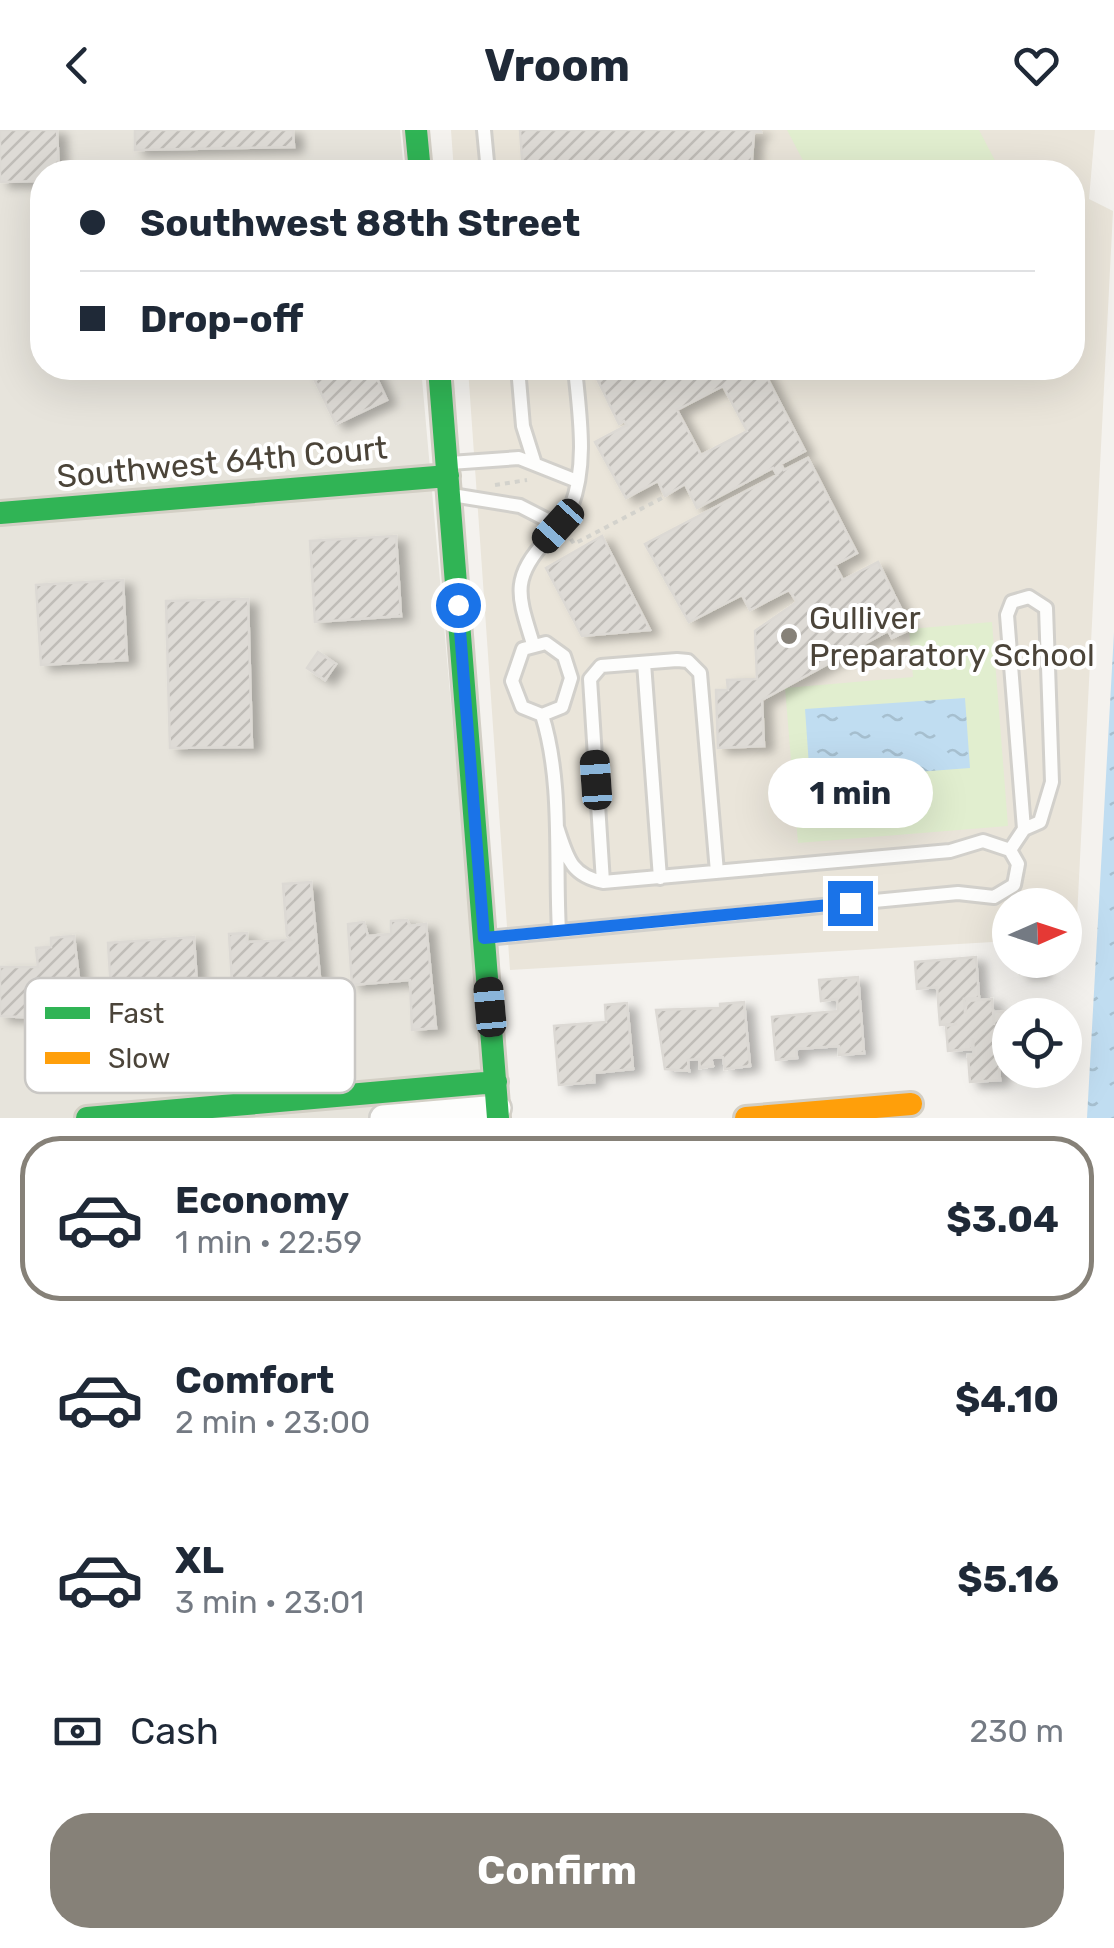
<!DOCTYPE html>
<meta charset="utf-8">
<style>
body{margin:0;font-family:Rubik,sans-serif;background:#f6f6f7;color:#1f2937;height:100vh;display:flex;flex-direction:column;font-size:38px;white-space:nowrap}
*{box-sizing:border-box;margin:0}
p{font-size:32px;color:#747a83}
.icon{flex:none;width:55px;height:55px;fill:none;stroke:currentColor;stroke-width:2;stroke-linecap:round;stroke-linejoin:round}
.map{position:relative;height:988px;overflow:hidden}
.side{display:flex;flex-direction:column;background:#fff;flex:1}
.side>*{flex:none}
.hud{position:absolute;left:30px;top:30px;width:1055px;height:220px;border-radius:40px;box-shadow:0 10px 40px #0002;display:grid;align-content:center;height:220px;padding:0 50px;background:#fff}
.needle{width:65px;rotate:87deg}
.controls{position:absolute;left:992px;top:758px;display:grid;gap:20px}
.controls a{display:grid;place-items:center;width:90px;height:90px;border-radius:50%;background:#fff;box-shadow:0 10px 40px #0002;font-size:50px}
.end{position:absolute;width:45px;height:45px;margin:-22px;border:12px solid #1a73e8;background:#fff;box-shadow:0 0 0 5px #fff}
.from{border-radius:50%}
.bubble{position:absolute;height:70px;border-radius:35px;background:#fff;box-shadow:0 10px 40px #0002;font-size:32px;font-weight:700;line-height:70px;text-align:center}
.car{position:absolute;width:30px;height:60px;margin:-30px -15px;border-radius:12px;box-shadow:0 0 8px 2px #0007;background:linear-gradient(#222 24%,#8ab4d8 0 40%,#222 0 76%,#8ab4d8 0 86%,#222 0)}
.hud b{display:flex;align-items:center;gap:35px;height:95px;font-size:38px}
.hud b+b{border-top:2px solid #e0e1e3}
.hud i{width:25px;height:25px;background:#1f2937}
ul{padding:18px 0 0;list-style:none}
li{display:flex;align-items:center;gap:30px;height:165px;margin:0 20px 15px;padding:0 30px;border:5px solid transparent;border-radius:40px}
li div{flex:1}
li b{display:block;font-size:38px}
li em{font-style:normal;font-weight:700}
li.active{border-color:#868178}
li>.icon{width:90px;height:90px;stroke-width:1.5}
.pay{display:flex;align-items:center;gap:25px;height:110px;padding:0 50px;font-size:38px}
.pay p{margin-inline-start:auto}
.primary-button{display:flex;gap:20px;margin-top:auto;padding:20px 50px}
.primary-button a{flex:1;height:115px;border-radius:40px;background:#868178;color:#fff;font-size:40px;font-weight:700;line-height:115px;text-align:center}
header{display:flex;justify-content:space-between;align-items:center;height:130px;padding:0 50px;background:#fff;font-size:45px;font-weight:700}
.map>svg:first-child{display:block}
.residential{fill:#e7e4dc}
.education{fill:#eae5da}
.garden{fill:#e1eecf}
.water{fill:url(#water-ripples)}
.building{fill:url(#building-hatch);stroke:#dcd9d4;stroke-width:2.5;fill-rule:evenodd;filter:url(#shadow)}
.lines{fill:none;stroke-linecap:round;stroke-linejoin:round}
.lane-casing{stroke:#d2d0cb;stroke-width:18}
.street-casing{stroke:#d2d0cb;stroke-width:30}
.fast-casing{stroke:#d3cfc5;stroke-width:28}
.slow-casing{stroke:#d3cfc5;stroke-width:28}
.path{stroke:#d3d2cc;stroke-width:4;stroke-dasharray:5 5;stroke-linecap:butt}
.lane{stroke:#fdfdfc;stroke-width:12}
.street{stroke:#fdfdfc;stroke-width:25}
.fast{stroke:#30b455;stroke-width:22}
.slow{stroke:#ff9f0a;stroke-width:22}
.route{stroke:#1a73e8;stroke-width:12}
.poi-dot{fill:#868178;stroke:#fff;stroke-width:4}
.labels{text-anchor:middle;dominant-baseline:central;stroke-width:8;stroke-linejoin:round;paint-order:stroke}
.street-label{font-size:32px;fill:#4b4439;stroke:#fff}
.poi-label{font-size:32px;fill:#4b4439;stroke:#fff;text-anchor:start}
.key{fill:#fff;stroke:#c9c7c4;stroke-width:2.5}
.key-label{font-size:28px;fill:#4b4439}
</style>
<header><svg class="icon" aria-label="back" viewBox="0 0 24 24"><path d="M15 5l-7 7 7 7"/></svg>Vroom<svg class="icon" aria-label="heart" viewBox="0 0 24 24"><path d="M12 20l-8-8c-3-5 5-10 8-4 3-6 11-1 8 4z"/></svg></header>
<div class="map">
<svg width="1114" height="988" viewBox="0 0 1114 988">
<defs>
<pattern id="water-ripples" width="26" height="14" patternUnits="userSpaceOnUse" patternTransform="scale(2.5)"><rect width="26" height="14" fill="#c0ddf1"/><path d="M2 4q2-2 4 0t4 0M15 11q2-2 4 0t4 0" fill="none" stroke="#a6bfcf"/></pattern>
<pattern id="building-hatch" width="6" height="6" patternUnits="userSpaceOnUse" patternTransform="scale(2.5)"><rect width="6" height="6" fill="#dedbd6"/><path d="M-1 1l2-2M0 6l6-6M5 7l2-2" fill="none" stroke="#c0bdb8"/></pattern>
<filter id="shadow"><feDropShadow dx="9" dy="5" stdDeviation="5" flood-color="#0004"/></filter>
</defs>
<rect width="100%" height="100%" fill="#f4f2ee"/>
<path class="residential" d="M 0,0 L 400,0 L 404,42 L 42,42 L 42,238 L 421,238 L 488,988 L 0,988 Z"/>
<path class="education" d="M 451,0 L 1095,0 L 1089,69 L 1113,81 L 1076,807 L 1065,808 L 1065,775 L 1010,775 L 1010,811 L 510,840 L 468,238 L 1072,238 L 1072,42 L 454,42 Z"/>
<path class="garden" d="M 787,0 L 979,0 L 1001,42 L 809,42 Z
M 992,492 L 1008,696 L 798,713 L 785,558 L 913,547 L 909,499 Z"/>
<path class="water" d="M 1114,502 L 1114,988 L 1087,988 Z
M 965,568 L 970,638 L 810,650 L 805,579 Z"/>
<path class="building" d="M 0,0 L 57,0 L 59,42 L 42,42 L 42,51 L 0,52 Z
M 135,0 L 293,0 L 294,17 L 135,20 Z
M 520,0 L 760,0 L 761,2 L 754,2 L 751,42 L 523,42 Z
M 309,238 L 372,238 L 387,270 L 336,294 Z
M 592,238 L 762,238 L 805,321 L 781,334 L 784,340 L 808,328 L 857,423 L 835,435 L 843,450 L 878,432 L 911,499 L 892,508 L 888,501 L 762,570 L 764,616 L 718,618 L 716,560 L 728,560 L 727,550 L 757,549 L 755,501 L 797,472 L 789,460 L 750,480 L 742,465 L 689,492 L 645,414 L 777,345 L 773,338 L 697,378 L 685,354 L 665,366 L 658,351 L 626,368 L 595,312 L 627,295 L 624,291 L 619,294 ZM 723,256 L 747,301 L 701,325 L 677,280 Z
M 396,406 L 401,486 L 315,492 L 310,411 Z
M 602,406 L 650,500 L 582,506 L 546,438 Z
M 123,450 L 127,530 L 41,535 L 36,455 Z
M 248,469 L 252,617 L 170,618 L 166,471 Z
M 318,522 L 336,534 L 325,550 L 307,538 Z
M 311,752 L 322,869 L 260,874 L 263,914 L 236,916 L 229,804 L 247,803 L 247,812 L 291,810 L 287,806 L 283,754 Z
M 407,790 L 410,796 L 426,794 L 436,898 L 412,900 L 410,850 L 352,855 L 348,794 L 364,792 L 368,806 L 391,804 L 391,791 Z
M 74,806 L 80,857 L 72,857 L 73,864 L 68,864 L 70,890 L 83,889 L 86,928 L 58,930 L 54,877 L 50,882 L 37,883 L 38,888 L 0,886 L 0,837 L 38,837 L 36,818 L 51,817 L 51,808 Z
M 194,807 L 201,918 L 171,920 L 167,872 L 112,876 L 108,813 Z
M 976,827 L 979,868 L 964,869 L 965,883 L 967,871 L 992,869 L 994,895 L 994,882 L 1017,881 L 1017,885 L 1010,885 L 1010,937 L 999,938 L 1000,950 L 970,952 L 968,925 L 974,925 L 973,908 L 972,919 L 948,921 L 946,896 L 957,894 L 940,895 L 937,857 L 917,859 L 915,832 Z
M 1019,830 L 1040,830 L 1041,843 L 1020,844 Z
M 858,847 L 864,923 L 839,925 L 839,916 L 796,919 L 797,928 L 776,930 L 772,887 L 838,881 L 837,869 L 821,871 L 819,850 Z
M 744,872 L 750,936 L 725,939 L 723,927 L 711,928 L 713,936 L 700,938 L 699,929 L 688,930 L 689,941 L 665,939 L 656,880 L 720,878 L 720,874 Z
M 627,873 L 633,939 L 594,943 L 594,952 L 559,955 L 554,896 L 606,892 L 605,875 Z"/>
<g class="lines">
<defs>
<path id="lane" d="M 484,0 L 488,42
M 518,238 L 523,296 L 534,331
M 450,333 L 519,328 L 577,351
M 452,365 L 520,376 L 559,396
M 546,513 L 564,526 L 571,548 L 562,577 L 542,585 L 522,577 L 512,551 L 523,519 Z
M 533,514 C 518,465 510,449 548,408 C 556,399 566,389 571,377 C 588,334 579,282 575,238
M 644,533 L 660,748
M 542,585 C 563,652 555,731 559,801
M 1010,720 L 1024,699 L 1040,692 L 1052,652 L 1046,478 L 1029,467 L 1012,472 L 1007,485 L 1024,699
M 603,752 L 590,549 L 601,536 L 677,530 L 688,531 L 700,543 L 717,742
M 487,808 L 958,763 L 994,767 L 1014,755 L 1018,734 L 1010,720 L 983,711 L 950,721 L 603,752 C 570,745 567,727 557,697"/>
<path id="street" d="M 383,988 L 498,978"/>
<path id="fast" d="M 416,0 L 420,42
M 439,238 L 498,988
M 0,383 L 448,346
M 87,988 L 496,952"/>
<path id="slow" d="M 746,988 L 911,974"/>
</defs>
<use href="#lane" class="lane-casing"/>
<use href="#street" class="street-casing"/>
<use href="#fast" class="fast-casing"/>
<use href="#slow" class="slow-casing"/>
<path class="path" d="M 495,355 L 527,350
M 571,409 L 574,414 L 662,368"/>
<use href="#lane" class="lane"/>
<use href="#street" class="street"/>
<use href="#fast" class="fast"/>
<use href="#slow" class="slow"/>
</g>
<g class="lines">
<path class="route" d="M 458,475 L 484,808 L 850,773"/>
</g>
<circle class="poi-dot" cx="789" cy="506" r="10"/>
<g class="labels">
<g class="street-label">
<text transform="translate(222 332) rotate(-5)">Southwest 64th Court</text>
</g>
<g class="poi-label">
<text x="809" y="488">Gulliver<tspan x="809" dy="37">Preparatory School</tspan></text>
</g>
</g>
<rect x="25" y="848" width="330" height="115" rx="15" class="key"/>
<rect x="45" y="877" width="45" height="12" fill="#30b455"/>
<rect x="45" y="922" width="45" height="12" fill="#ff9f0a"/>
<g class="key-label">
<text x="108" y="893">Fast</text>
<text x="108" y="938">Slow</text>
</g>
</svg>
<div class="controls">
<a><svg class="needle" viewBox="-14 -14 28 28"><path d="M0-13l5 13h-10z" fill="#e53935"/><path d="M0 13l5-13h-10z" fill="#747a83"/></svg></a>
<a><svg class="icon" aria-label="locate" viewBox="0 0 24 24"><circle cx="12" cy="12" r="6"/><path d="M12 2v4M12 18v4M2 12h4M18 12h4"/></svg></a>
</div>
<i class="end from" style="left:458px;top:475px"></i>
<i class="end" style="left:850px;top:773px"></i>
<div class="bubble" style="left:768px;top:628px;width:165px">1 min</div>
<i class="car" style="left:558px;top:396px;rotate:222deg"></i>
<i class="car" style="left:596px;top:650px;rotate:356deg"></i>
<i class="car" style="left:490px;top:877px;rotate:355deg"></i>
<div class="hud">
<b><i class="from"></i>Southwest 88th Street</b>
<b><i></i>Drop-off</b>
</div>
</div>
<section class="side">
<ul>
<li class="active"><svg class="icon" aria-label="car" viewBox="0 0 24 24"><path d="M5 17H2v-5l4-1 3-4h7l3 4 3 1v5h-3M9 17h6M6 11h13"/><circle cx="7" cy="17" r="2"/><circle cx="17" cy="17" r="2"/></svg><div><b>Economy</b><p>1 min · 22:59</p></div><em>$3.04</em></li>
<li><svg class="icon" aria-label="car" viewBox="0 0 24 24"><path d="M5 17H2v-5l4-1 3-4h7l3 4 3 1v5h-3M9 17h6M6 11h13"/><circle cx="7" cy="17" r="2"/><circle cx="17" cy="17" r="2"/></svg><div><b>Comfort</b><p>2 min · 23:00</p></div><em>$4.10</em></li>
<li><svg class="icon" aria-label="car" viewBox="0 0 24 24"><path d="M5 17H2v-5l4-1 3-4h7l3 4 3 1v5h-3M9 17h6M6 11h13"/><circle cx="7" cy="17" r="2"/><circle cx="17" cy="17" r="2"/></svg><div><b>XL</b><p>3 min · 23:01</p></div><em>$5.16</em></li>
</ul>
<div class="pay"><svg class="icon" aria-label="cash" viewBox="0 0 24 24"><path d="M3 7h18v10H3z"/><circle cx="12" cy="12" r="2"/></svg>Cash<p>230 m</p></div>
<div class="primary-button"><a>Confirm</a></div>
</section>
